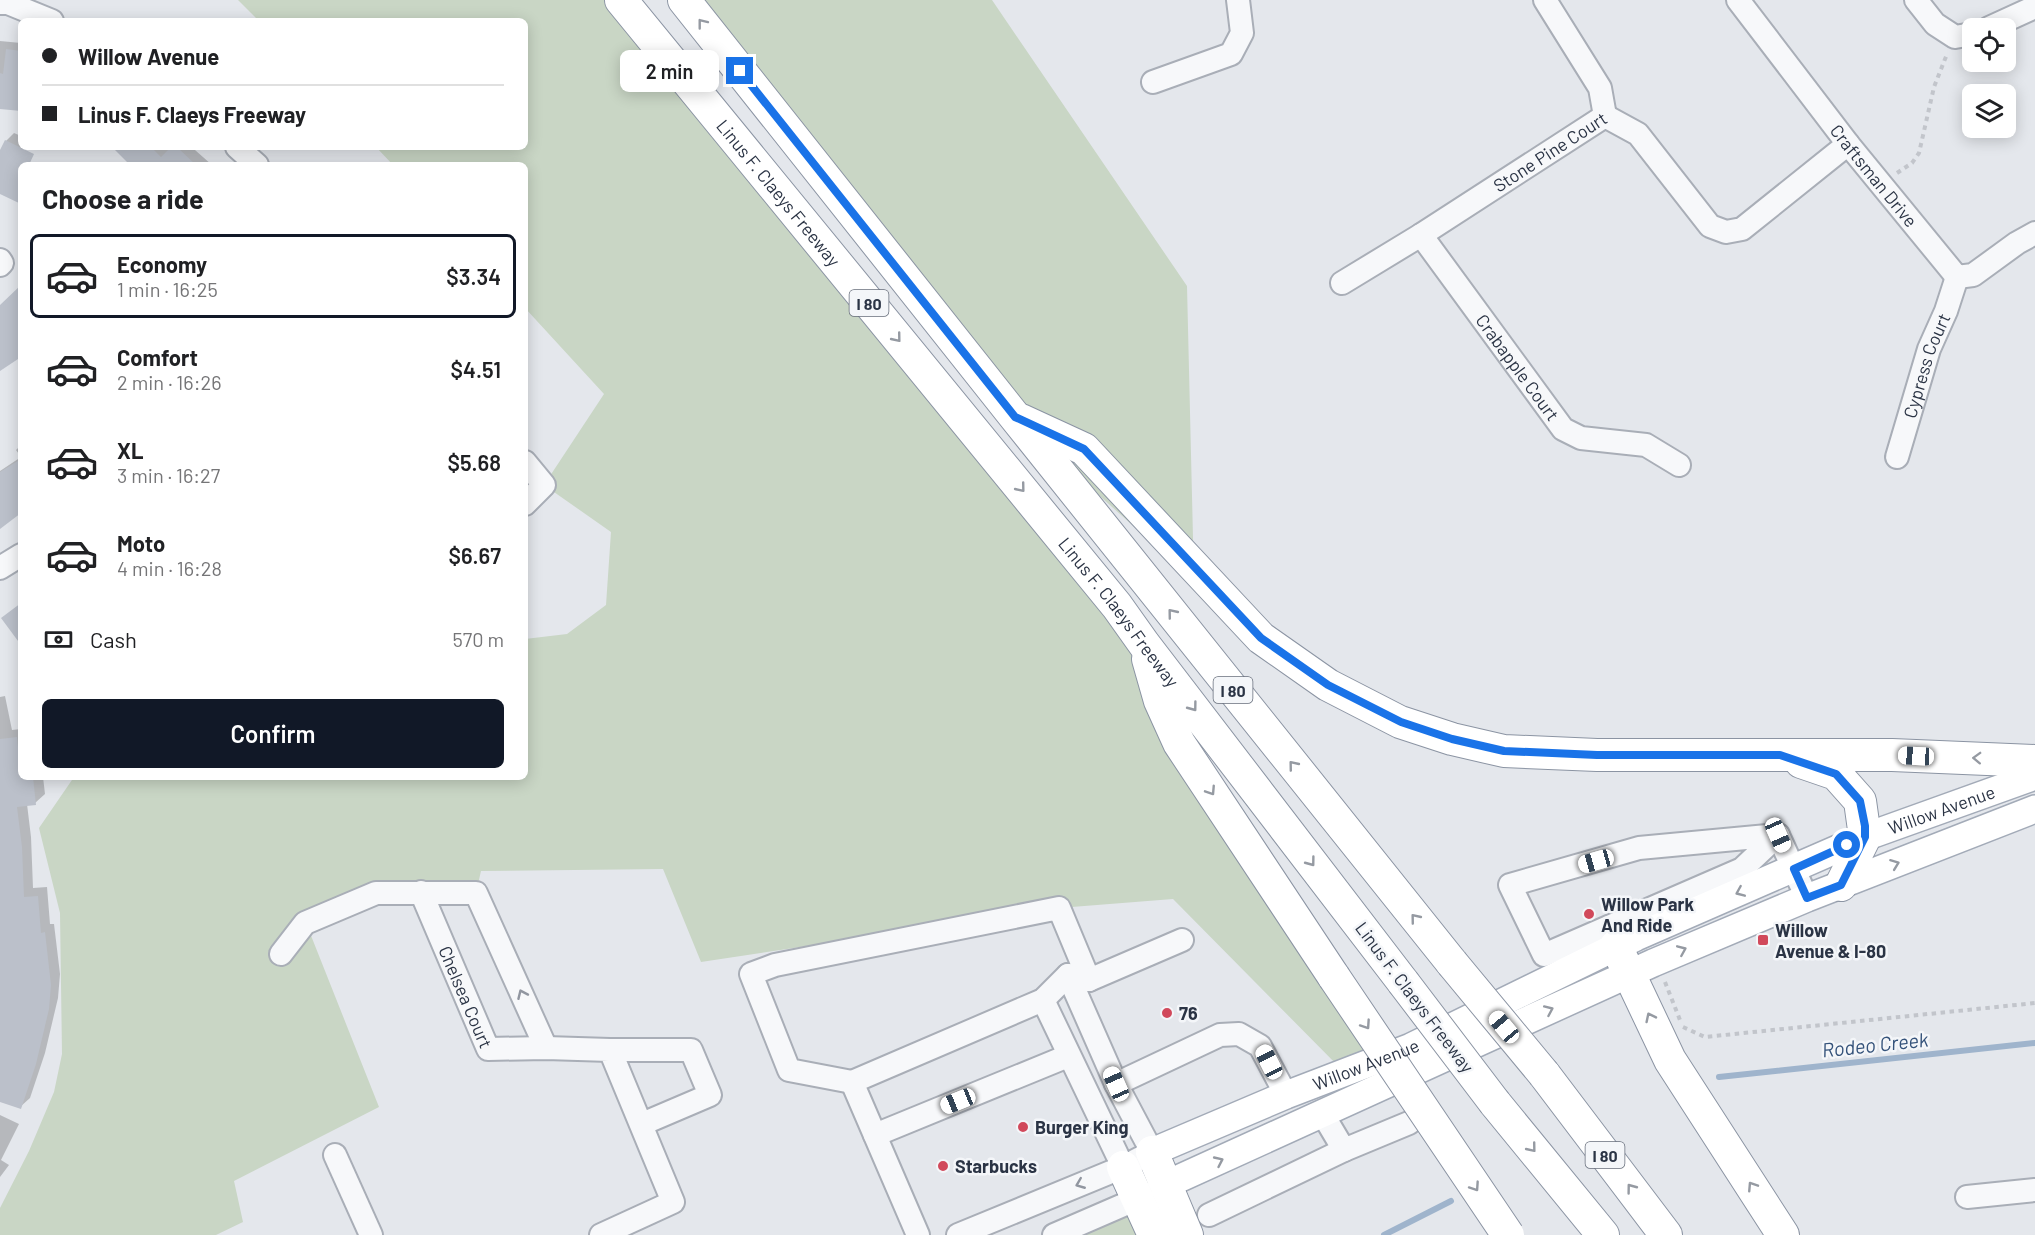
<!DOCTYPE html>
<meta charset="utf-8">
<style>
body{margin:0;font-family:Barlow,sans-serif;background:#f2f2f2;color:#202124;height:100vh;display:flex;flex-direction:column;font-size:22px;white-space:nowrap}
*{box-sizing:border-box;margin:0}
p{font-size:20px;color:#757577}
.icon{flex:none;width:33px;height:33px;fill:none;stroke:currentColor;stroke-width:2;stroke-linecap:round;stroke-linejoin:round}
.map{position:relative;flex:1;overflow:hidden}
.drawer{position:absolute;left:18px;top:162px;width:510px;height:618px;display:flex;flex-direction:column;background:#fff;border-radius:9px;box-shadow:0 3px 15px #0003}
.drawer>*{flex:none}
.hud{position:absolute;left:18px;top:18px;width:510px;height:132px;border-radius:9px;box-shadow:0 3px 15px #0003;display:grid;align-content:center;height:132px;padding:0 24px;background:#fff}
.fabs{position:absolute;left:1962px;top:18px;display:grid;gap:12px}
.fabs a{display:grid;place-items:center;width:54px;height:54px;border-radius:9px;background:#fff;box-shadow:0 3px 15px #0003;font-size:30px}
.end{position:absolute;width:27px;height:27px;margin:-14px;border:8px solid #1a73e8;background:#fff;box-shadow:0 0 0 3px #fff}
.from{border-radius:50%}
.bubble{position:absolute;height:42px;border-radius:9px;background:#fff;box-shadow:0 3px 15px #0003;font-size:20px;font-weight:600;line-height:42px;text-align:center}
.car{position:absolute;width:18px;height:36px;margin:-18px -9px;border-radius:8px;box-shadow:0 0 4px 2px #0007;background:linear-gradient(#fff 24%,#345 0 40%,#fff 0 76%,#345 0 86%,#fff 0)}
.hud b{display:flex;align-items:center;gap:21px;height:57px;font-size:22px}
.hud b+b{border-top:2px solid #e0e0e0}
.hud i{width:15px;height:15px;background:#202124}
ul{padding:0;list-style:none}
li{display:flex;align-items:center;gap:18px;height:84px;margin:0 12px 9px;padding:0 12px;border:3px solid transparent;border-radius:9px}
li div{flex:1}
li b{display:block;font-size:22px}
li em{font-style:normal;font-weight:600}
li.selected{border-color:#111827}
li>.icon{width:54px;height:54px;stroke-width:1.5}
h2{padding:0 24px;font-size:27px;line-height:72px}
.pay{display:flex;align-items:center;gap:15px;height:66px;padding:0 24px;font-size:22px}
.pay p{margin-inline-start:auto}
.primary-button{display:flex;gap:12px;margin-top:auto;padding:12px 24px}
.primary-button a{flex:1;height:69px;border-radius:9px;background:#111827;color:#fff;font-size:24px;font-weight:600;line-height:69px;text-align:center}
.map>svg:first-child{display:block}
.green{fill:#c9d6c5}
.shadow{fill:#0003}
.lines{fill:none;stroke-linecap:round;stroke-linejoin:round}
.stream{stroke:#9fb4cc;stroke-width:6}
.building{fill:#bbc0ca}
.minor-casing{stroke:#a9aeb7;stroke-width:26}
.major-casing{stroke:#a3abb8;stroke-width:30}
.highway-casing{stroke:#8b94a3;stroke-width:34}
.path{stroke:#c2c5cb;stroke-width:4;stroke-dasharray:4.5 4.5;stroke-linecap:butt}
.minor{stroke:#f7f8fa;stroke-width:22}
.major{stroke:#fff;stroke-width:27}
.highway{stroke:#fff;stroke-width:32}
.highway-bridge-casing{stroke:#8b94a3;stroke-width:34;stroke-linecap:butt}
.highway-bridge{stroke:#fff;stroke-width:32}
.oneway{stroke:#959aa2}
.oneway2{stroke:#9196a0}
.route{stroke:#1a73e8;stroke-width:8}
.poi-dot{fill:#d1495b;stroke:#f4f6f9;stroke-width:2}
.labels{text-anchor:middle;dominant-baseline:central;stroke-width:5;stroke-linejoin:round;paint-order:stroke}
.shield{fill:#f4f6f9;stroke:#676e7b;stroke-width:1.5}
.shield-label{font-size:16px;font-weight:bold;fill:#2b3445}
.street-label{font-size:18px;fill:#2b3445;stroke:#f4f6f9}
.poi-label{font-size:18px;font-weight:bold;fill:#2b3445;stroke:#f4f6f9;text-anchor:start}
.water-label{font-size:20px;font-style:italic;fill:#34527a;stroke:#f4f6f9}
</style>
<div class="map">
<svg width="2035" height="1235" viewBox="0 0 2035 1235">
<rect width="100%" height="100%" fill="#e4e7ec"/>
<path class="green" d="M 238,0 L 621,0 L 1117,606 L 1160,701 L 1389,1055 L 1344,1072 L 1173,899 L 1059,908 L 701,962 L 663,869 L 481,871 L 476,893 L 421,892 L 306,923 L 379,1107 L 234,1181 L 243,1222 L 216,1235 L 0,1235 L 0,1208 L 29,1151 L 54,1092 L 62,1054 L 60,913 L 39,828 L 74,777 L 525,777 L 525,639 L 567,634 L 606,605 L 611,532 L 544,485 L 604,394 L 525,308 L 525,165 L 393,165 L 376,147 L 525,147 L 525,21 L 259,21 Z
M 684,0 L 992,0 L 1187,286 L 1194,580 L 1010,416 Z
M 1138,1200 L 1154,1235 L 1054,1235 Z"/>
<path class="shadow" d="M 0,41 L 21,43 L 21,108 L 0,107 Z
M 14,133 L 21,136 L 21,147 L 23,147 L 18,189 L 0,192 L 0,153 L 6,141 Z
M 114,147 L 196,147 L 198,148 L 195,150 L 212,165 L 132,165 Z
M 21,445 L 21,457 L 16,450 Z
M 21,457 L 21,512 L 0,527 L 0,471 Z
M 5,696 L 12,730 L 21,729 L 21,777 L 43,777 L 45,794 L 35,803 L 27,804 L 31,837 L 33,888 L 47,887 L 50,924 L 54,924 L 60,974 L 58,998 L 45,1053 L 30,1098 L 20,1107 L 0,1100 L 0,697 Z
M 0,1115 L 19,1124 L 1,1160 L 9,1165 L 0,1177 Z"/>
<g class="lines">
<path class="stream" d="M 1719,1077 L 2035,1043
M 1384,1235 L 1451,1201"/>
</g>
<path class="building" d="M 6,49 L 21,51 L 21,111 L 0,109 L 0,73 L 3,74 Z
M 5,140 L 34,154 L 29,165 L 21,165 L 21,204 L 0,194 L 0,150 Z
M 112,147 L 151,147 L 161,157 L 171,147 L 177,147 L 196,165 L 130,165 Z
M 21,285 L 21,357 L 0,371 L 0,305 Z
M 21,459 L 21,513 L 0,529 L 0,472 Z
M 21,603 L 21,645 L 1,618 Z
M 17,737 L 21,777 L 33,777 L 36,805 L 17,807 L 22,847 L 24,897 L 38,896 L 41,933 L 45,932 L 51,985 L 49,1009 L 36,1064 L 21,1109 L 0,1102 L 0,739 Z"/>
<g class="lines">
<defs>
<g id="minor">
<path d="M 1545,0 L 1600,88 L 1605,116"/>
<path id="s1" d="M 1738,0 L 1848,144 L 1957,277 L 1973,275 L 2017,243 L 2035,233"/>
<path d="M 1916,0 L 1935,24 L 1955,37 L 1972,34"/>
<path d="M 0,3 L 8,3 L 52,21"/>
<path d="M 1989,28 L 2035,7"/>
<path d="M 1153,82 L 1231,54 L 1242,33 L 1238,0"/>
<path d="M 237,147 L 257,165"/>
<path id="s2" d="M 1421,235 L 1563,429 L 1581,438 L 1646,445 L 1679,465"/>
<path d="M 0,260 L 2,263 L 0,265"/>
<path id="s3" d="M 1342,283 L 1421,235 L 1605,116 L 1638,134 L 1710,226 L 1726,232 L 1742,229 L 1848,144"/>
<path id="s4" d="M 1897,457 L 1929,349 L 1946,311 L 1957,277"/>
<path d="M 525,462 L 544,485 L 525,504"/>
<path d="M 0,568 L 21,555"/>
<path d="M 1778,835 L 1742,869 L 1544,955 L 1510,885 L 1639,848 Z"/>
<path d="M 1778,835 L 1807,898"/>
<path id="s5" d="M 421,892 L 488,1049 L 546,1048 L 610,1050 L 673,1202 L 601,1235"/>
<path d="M 281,954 L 305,923 L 376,893 L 476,893 L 546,1048"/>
<path d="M 1043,1000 L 1123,1167"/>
<path d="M 610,1050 L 691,1050 L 710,1095 L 642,1124"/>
<path d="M 852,1082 L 789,1070 L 751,974 L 775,965 L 1059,908 L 1089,980"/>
<path d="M 1116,1084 L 1220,1035 L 1239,1034 L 1260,1046 L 1286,1095"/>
<path d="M 1322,1113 L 1344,1150 L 1409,1123"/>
<path d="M 875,1135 L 1068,1056"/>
<path d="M 335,1155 L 371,1235"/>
<path d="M 1967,1197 L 2035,1190"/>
<path d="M 1209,1215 L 1344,1150"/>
<path d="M 918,1235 L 852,1082 L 1043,1000 L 1068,975 L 1089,980 L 1182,940"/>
<path d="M 958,1235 L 1123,1167 L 1152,1152 L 1116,1084 L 1068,975"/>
<path d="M 1054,1235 L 1151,1193"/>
</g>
<g id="major">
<path id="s6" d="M 1152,1152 L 1286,1095 L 1411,1047 L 1636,937 L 1865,837 L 2035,776"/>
<path d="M 1165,1185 L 1653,963 L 1807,898 L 2035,809"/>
</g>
<g id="highway">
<path id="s7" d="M 621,0 L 1117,606 L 1144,644 L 1403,982"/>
<path d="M 684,0 L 1015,417 L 1452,963"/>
<path d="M 1021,420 L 1084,449 L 1261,638 L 1328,685 L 1400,722 L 1452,739 L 1504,751 L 1597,755 L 1892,755 L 2035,761"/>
<path d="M 1148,659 L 1160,701 L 1179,743 L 1334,977"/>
<path d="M 1801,762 L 1836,774 L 1860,801 L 1865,837 L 1841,885"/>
<path d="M 1616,946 L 1670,1060 L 1783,1235"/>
<path d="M 1544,1074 L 1666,1235"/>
<path d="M 1495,1103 L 1603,1235"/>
<path d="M 1152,1152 L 1187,1235"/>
<path d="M 1123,1167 L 1154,1235"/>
</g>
</defs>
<use href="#minor" class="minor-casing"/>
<use href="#major" class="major-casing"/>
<use href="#highway" class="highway-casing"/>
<path class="path" d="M 1897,173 L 1912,163 L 1919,153 L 1934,87 L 1947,54
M 1665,982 L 1680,1020
M 1683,1027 L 1705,1037 L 2035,1003"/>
<use href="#minor" class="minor"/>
<use href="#major" class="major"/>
<use href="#highway" class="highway"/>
<defs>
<path id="highway-bridge" d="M 1452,963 L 1544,1074
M 1334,977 L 1508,1235
M 1403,982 L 1495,1103"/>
</defs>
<use href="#highway-bridge" class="highway-bridge-casing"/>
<use href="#highway-bridge" class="highway-bridge"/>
</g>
<defs><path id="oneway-chevron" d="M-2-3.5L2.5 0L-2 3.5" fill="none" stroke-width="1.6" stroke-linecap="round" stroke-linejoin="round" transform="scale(1.5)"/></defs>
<g class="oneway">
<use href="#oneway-chevron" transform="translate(702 23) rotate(-128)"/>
<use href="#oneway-chevron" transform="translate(897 338) rotate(51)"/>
<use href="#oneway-chevron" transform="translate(1021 488) rotate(51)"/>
<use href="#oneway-chevron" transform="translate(1172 613) rotate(-129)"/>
<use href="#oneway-chevron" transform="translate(1193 707) rotate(53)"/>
<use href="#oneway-chevron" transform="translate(1977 758) rotate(-178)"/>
<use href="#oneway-chevron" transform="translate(1293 765) rotate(-129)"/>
<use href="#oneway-chevron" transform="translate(1211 791) rotate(57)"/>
<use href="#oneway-chevron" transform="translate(1311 862) rotate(53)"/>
<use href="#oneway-chevron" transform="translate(1895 864) rotate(-21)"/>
<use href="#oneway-chevron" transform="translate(1740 892) rotate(157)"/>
<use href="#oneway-chevron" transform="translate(1415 918) rotate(-129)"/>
<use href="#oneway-chevron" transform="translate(1682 950) rotate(-23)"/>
<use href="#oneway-chevron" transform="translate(1549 1010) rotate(-24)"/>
<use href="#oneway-chevron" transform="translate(1650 1017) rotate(-116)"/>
<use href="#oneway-chevron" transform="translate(1366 1025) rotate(56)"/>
<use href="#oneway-chevron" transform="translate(1532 1148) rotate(51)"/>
<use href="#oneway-chevron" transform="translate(1219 1161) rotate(-25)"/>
<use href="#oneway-chevron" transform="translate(1752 1186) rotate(-123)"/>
<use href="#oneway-chevron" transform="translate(1475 1187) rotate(56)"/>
<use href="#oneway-chevron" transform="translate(1631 1188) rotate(-127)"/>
</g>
<g class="oneway2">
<use href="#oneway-chevron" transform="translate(522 994) rotate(-114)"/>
<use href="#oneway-chevron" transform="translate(1080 1184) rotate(158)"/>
</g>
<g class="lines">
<path class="route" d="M 740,71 L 1015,417 L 1084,449 L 1261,638 L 1328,685 L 1401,722 L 1452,739 L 1504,751 L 1597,755 L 1780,755 L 1836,774 L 1860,801 L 1865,826 L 1865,837 L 1841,885 L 1807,898 L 1794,869 L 1847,845"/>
</g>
<g class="poi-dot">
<circle cx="1589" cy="914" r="6"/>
<rect x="1757" y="934" width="12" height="12" rx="3"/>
<circle cx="1167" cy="1013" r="6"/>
<circle cx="1023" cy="1127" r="6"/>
<circle cx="943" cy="1166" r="6"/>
</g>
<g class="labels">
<g class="shield">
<rect x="849.5" y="290" width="39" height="26" rx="4.5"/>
<rect x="1213.5" y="677" width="39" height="26" rx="4.5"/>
<rect x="1585.5" y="1142" width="39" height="26" rx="4.5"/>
</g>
<g class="shield-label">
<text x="869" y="303">I 80</text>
<text x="1233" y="690">I 80</text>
<text x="1605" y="1155">I 80</text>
</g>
<g class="street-label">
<text stroke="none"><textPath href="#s3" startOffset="246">Stone Pine Court</textPath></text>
<text stroke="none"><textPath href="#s1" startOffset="222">Craftsman Drive</textPath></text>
<text stroke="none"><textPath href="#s7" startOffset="249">Linus F. Claeys Freeway</textPath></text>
<text stroke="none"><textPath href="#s4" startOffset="96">Cypress Court</textPath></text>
<text stroke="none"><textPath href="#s2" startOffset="164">Crabapple Court</textPath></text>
<text stroke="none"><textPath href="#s7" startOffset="789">Linus F. Claeys Freeway</textPath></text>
<text stroke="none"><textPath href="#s6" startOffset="861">Willow Avenue</textPath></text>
<text stroke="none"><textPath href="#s5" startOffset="114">Chelsea Court</textPath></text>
<text transform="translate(1415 997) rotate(53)">Linus F. Claeys Freeway</text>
<text stroke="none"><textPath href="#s6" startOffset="231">Willow Avenue</textPath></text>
</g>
<g class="poi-label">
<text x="1601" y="904">Willow Park<tspan x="1601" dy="21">And Ride</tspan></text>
<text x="1775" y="930">Willow<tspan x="1775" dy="21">Avenue &amp; I-80</tspan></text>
<text x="1179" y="1013">76</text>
<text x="1035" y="1127">Burger King</text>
<text x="955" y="1166">Starbucks</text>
</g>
<g class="water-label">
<text transform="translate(1875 1044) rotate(-6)">Rodeo Creek</text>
</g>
</g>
</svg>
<div class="fabs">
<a><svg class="icon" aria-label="locate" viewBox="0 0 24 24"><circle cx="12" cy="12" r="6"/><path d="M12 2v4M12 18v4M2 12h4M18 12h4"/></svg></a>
<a><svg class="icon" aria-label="layers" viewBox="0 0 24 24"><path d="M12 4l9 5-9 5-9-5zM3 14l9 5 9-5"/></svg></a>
</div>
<i class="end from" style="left:1847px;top:845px"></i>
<i class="end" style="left:740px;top:71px"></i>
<div class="bubble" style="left:620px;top:50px;width:99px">2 min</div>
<i class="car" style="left:1916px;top:756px;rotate:273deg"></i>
<i class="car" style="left:1778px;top:835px;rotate:156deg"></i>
<i class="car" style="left:1596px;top:861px;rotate:254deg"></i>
<i class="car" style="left:1504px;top:1027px;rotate:320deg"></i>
<i class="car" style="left:1269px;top:1062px;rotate:333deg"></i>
<i class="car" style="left:1116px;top:1084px;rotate:336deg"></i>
<i class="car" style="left:958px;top:1101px;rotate:248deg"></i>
<div class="hud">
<b><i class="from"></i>Willow Avenue</b>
<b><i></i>Linus F. Claeys Freeway</b>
</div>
<section class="drawer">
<h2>Choose a ride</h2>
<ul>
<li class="selected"><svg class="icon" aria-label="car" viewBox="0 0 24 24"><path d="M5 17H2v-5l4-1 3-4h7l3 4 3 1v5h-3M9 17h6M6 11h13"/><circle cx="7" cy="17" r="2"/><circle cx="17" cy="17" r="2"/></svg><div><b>Economy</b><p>1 min · 16:25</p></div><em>$3.34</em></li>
<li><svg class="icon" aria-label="car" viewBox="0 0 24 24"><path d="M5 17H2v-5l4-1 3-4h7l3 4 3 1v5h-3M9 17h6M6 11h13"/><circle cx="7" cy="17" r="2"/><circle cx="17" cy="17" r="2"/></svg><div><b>Comfort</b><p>2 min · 16:26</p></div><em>$4.51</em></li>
<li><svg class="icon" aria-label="car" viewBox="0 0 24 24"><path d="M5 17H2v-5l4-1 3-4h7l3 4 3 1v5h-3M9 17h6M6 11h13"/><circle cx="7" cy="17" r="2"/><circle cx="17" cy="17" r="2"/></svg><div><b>XL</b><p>3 min · 16:27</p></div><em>$5.68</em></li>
<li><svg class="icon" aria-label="car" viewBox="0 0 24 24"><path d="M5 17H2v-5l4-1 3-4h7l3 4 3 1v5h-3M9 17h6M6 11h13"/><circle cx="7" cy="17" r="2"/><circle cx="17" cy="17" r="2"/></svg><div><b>Moto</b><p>4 min · 16:28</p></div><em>$6.67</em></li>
</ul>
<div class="pay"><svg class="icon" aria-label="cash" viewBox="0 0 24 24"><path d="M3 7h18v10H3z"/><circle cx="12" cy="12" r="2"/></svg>Cash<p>570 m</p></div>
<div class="primary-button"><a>Confirm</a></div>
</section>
</div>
